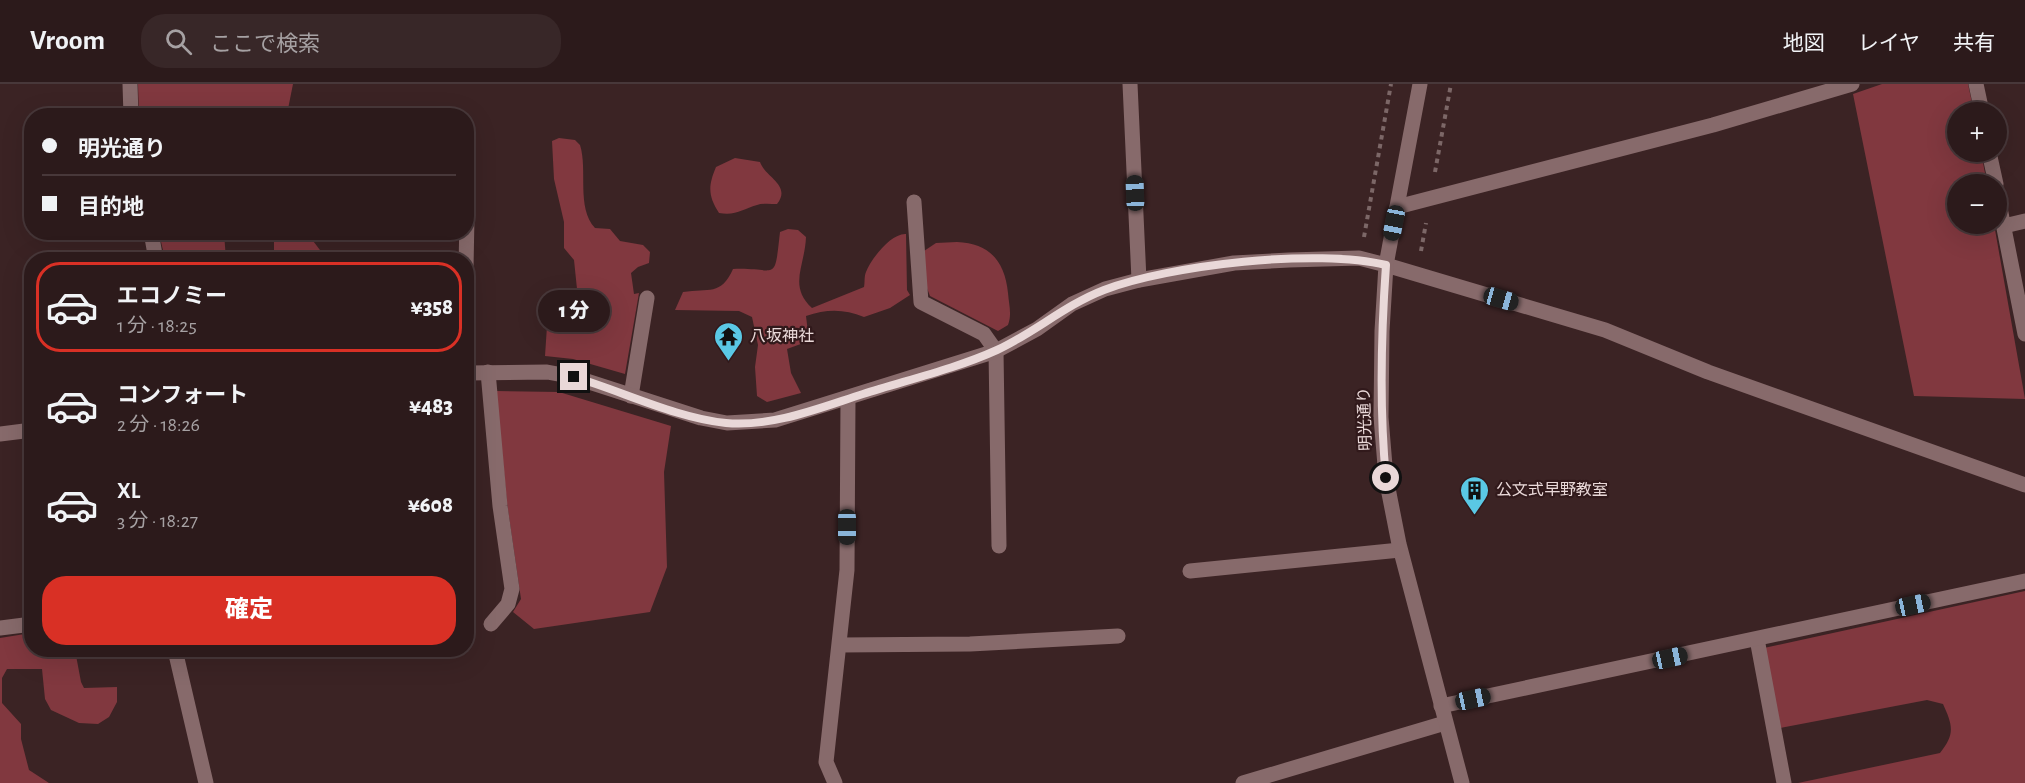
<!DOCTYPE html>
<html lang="ja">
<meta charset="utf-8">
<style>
body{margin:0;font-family:"Alegreya Sans","Noto Sans JP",sans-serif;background:#382728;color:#f1f3f6;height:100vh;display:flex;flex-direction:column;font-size:22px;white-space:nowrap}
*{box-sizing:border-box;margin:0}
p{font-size:20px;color:#a6a1a3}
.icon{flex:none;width:33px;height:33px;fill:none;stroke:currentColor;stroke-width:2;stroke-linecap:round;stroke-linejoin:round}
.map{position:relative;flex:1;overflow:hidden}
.details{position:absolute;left:24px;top:168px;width:450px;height:405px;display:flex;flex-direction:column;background:#2c1a1b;border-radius:24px;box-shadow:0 6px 24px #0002,0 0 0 2px #48383a}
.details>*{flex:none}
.hud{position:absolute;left:24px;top:24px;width:450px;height:132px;border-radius:24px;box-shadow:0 6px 24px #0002,0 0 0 2px #48383a;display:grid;align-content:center;height:132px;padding:0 18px;background:#2c1a1b}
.fabs{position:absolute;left:1947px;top:18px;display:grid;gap:12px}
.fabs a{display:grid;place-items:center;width:60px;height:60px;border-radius:50%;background:#2c1a1b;box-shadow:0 6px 24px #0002,0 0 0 2px #48383a;font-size:30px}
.end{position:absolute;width:27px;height:27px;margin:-14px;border:8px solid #e9d8d8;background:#111;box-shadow:0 0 0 3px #111}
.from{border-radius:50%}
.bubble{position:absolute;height:42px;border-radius:21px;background:#2c1a1b;box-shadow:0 6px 24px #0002,0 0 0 2px #48383a;font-size:20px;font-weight:800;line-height:42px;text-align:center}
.car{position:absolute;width:18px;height:36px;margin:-18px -9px;border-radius:8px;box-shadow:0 0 4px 2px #0007;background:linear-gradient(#222 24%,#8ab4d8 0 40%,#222 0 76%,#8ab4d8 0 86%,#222 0)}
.hud b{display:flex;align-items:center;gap:21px;height:57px;font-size:22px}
.hud b+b{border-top:2px solid #48383a}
.hud i{width:15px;height:15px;background:#f1f3f6}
ul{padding:10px 0 0;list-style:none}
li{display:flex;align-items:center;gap:18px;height:90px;margin:0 12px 9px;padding:0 6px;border:3px solid transparent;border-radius:24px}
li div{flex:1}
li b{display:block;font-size:22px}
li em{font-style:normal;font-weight:800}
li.selected{border-color:#d93025}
li>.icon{width:54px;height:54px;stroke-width:1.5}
.button{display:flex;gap:12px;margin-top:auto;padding:12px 18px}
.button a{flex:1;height:69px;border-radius:24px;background:#d93025;color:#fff;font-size:24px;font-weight:800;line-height:69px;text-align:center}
header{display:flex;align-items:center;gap:36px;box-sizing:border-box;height:84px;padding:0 30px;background:#2c1a1b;border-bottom:2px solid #48383a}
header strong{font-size:28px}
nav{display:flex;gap:33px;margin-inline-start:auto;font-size:21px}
.search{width:420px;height:54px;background:#382728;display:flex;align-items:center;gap:15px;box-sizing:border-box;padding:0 21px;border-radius:24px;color:#a6a1a3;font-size:22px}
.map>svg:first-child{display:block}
.forest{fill:#81383f}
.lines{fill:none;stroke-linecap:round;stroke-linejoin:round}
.path{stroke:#7c6767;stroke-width:4;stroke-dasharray:4.5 4.5;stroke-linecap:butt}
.service{stroke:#876a6b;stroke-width:15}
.minor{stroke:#876a6b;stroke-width:15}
.tertiary{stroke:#876a6b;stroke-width:15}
.route{stroke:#e9d8d8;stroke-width:8}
.labels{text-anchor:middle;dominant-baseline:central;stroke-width:4.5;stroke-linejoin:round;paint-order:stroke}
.poi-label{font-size:16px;fill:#e9d8d8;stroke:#31191b;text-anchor:start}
.street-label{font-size:16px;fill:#e9d8d8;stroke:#31191b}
</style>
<header>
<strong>Vroom</strong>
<div class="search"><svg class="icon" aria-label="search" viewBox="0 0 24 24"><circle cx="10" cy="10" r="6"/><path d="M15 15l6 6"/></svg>ここで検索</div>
<nav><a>地図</a><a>レイヤ</a><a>共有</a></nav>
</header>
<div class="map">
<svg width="2025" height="699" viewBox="0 0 2025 699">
<rect width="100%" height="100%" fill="#3b2324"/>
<path class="forest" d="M 138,0 L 293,0 L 288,25 L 261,32 L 139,32 Z
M 1882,0 L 1968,0 L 1974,28 L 1958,28 L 1958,68 L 1981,68 L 1987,100 L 1958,100 L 1958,140 L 1994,140 L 2025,315 L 1914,312 L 1853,10 Z
M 559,54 L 575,56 L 580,61 C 588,86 576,123 595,144 L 610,145 L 620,157 L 643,161 L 650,168 L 649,179 L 638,183 L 631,189 L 634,210 L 639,209 L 625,290 L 573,275 L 545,272 L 548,227 L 569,220 L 575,214 L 577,205 L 574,176 L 564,164 L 564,138 L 554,95 L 552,57 Z
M 735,74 L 760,78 C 765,93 792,101 777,120 C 771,120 763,119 757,121 C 743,125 736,132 719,129 C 708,112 708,102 716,83 Z
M 788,145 L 798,146 L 806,153 C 805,182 788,202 812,224 L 864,203 C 865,199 864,192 866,188 C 871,175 891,149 906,150 L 907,206 L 910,211 L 890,224 L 864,233 C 844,225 827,225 806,232 L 809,257 L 787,265 L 791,289 L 801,309 L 767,318 L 757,312 L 755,283 L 758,261 L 752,233 L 739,227 L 675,226 L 683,208 C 709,204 721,212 733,185 C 778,183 774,201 780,148 Z
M 159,149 L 224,149 L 226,175 L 165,175 Z
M 307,149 L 323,170 L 333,175 L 274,175 L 274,149 Z
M 957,158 C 990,159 1005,178 1008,209 C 1009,221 1012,230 1008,241 L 998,247 L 930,212 L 925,199 L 924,167 L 936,159 Z
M 496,307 L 559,308 L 671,342 L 664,388 L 667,483 L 650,528 L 534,545 L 513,528 L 521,515 L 507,419 Z
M 2025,507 L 2025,699 L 1798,699 L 1940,669 C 1955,650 1953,642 1943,620 L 1927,616 L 1780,644 L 1764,564 Z
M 31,549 L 32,566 L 75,566 L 81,598 L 84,604 L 117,603 L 117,618 L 109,633 L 98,640 L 79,639 L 51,626 L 45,615 L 42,585 L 7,585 L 2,594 L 2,619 L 21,640 L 21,655 L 29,686 L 49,699 L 0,699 L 0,554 Z"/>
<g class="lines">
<path class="path" d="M 1435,88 L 1451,0
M 1364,153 L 1391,0
M 1421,167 L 1426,139"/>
<path class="service" d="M 130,0 L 131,32
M 1976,0 L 1982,28
M 1989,68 L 1996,100
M 1996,104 L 2025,250
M 914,118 L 921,218 L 984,250 L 996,267 L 999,462
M 2004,142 L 2025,137
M 151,148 L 156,176
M 1386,181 L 1605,246 L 1708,288 L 2025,401
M 466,184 L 467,133
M 488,288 L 500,422 L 512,505 L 508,520 L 491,540
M 631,312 L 647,214
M 1190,487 L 1400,466
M 0,544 L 32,540
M 1757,555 L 1784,699
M 840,561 L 970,560 L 1118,552
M 175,566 L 206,699
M 835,699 L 826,678 L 847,486 L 848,315
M 1243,699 L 1445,639"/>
<path class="minor" d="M 1130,0 L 1139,196
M 1397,123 L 1713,41 L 1852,0
M 1441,622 L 2025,497"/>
<path class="tertiary" d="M 1420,0 L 1386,181 L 1382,247 L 1381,333 L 1386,394 L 1399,460 L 1462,699
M 466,289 L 547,288 L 574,293 L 701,334 L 727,339 L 775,336 L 996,267 L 1037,245 L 1072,220 L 1105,205 L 1139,196 L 1234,179 L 1289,176 L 1359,174 L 1386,181
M 0,350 L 32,346"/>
</g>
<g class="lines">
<path class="route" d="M 574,293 C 622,307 676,334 726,339 C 773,343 819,324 863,310 C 907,296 955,285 997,266 C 1034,249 1065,221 1104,206 C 1169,181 1318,164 1386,181 C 1381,252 1379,323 1386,394"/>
</g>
<defs>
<symbol id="temple-pin" viewBox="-11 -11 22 30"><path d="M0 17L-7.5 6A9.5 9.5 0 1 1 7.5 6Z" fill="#5ac8e5" stroke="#31191b"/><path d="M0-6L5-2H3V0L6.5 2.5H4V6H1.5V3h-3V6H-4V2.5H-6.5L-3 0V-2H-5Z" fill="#111"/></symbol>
<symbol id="building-pin" viewBox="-11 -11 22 30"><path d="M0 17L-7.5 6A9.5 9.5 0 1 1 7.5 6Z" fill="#5ac8e5" stroke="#31191b"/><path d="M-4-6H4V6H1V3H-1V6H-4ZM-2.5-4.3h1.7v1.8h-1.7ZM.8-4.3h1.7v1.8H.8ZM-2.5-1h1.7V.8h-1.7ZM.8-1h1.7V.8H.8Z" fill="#111"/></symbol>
</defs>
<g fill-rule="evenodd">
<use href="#temple-pin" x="712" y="236" width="33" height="45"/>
<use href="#building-pin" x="1458" y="390" width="33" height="45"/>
</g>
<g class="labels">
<g class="poi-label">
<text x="750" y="252">八坂神社</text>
<text x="1496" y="406">公文式早野教室</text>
</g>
<g class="street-label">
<text transform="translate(1365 335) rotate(-92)">明光通り</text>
</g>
</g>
</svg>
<div class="fabs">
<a>+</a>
<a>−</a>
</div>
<i class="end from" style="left:1386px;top:394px"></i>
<i class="end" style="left:574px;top:293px"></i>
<div class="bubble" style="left:538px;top:206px;width:72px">1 分</div>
<i class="car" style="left:1135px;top:109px;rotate:358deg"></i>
<i class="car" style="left:1394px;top:139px;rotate:191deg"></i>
<i class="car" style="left:1501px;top:215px;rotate:106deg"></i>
<i class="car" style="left:847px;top:443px;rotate:180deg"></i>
<i class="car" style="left:1913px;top:521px;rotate:78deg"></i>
<i class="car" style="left:1670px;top:574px;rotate:78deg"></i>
<i class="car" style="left:1473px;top:615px;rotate:78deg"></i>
<div class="hud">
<b><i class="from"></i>明光通り</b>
<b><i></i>目的地</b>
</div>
<section class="details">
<ul>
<li class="selected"><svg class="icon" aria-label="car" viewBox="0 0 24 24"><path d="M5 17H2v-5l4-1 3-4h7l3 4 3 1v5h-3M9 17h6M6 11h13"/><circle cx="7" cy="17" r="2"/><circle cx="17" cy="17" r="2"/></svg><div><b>エコノミー</b><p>1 分 · 18:25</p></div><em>¥358</em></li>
<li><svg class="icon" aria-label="car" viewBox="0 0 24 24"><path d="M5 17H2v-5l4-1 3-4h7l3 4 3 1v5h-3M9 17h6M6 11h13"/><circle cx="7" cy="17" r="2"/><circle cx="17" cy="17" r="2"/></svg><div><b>コンフォート</b><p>2 分 · 18:26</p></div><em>¥483</em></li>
<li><svg class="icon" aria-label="car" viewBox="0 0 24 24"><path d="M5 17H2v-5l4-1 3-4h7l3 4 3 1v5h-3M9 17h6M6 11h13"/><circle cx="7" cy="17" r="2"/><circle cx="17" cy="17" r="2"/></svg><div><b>XL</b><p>3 分 · 18:27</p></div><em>¥608</em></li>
</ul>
<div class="button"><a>確定</a></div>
</section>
</div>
